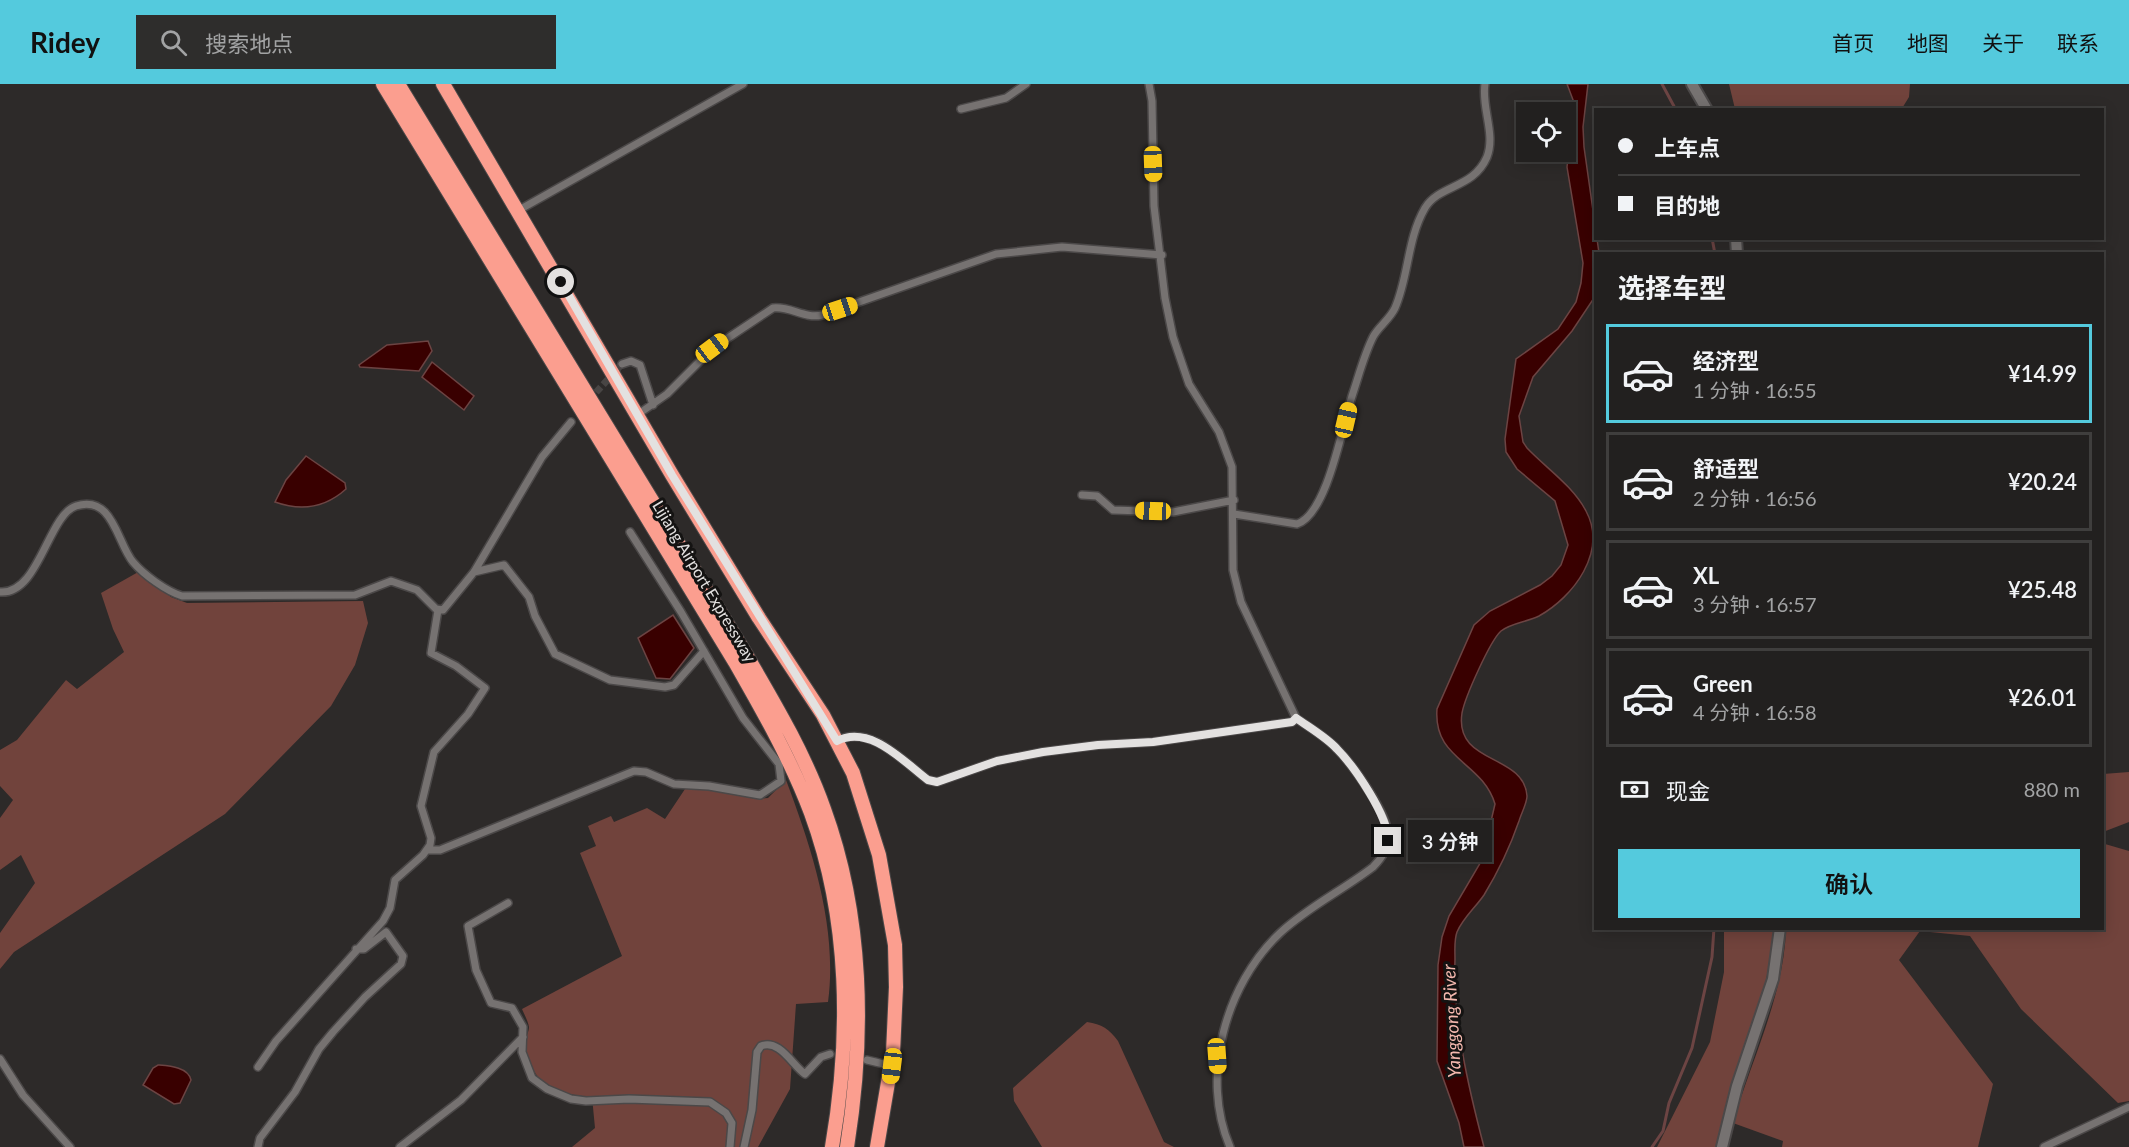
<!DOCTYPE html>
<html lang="zh">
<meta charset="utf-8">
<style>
body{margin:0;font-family:Lato,"Noto Sans SC",sans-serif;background:#2e2d2c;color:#f1f3f6;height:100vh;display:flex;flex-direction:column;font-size:22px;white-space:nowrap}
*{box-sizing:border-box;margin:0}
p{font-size:20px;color:#a2a3a4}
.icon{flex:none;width:33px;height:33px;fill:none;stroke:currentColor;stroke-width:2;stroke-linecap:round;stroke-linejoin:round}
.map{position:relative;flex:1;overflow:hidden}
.drawer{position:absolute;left:1594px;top:168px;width:510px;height:678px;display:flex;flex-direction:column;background:#22201f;border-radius:0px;box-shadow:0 3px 15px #0003,0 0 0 2px #3f3e3d}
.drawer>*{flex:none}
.banner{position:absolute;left:1594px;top:24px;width:510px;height:132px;border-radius:0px;box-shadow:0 3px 15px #0003,0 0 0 2px #3f3e3d;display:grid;align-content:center;height:132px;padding:0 24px;background:#22201f}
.fabs{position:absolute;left:1516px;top:18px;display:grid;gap:12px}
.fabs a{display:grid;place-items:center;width:60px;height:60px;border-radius:0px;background:#22201f;box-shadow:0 3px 15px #0003,0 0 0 2px #3f3e3d;font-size:30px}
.end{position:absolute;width:27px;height:27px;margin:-14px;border:8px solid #e3e1e0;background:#111;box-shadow:0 0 0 3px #111}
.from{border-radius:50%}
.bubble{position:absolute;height:42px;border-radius:0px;background:#22201f;box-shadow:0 3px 15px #0003,0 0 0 2px #3f3e3d;font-size:20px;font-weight:600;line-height:42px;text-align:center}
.car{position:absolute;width:18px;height:36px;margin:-18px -9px;border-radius:8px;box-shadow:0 0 4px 2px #0007;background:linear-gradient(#f5c518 24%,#345 0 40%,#f5c518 0 76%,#345 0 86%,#f5c518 0)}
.banner b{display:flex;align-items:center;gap:21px;height:57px;font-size:22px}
.banner b+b{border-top:2px solid #3f3e3d}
.banner i{width:15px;height:15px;background:#f1f3f6}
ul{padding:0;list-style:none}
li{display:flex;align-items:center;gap:18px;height:99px;margin:0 12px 9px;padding:0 12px;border:3px solid #3f3e3d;border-radius:0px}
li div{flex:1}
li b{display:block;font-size:22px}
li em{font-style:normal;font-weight:600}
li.selected{border-color:#54cadd}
li>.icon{width:54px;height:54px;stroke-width:1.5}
h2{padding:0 24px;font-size:27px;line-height:72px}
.pay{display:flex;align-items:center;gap:15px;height:66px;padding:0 24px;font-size:22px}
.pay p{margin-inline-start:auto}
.action{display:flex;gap:12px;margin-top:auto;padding:12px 24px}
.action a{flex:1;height:69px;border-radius:0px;background:#54cadd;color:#111;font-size:24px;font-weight:600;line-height:69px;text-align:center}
header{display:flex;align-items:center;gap:36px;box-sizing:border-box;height:84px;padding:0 30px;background:#54cadd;color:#111}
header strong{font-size:28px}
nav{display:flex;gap:33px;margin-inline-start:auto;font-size:21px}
.search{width:420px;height:54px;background:#2e2d2c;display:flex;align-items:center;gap:15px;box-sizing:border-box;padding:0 21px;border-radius:0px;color:#a2a3a4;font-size:22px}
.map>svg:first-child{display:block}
.green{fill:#71433c}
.water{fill:#390000;stroke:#6c4443;stroke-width:1.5}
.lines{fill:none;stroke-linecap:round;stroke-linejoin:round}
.stream{stroke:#6c4443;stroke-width:3}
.street-tunnel{stroke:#484544;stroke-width:7;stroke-dasharray:7 3.5;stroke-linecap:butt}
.street-casing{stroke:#4b4848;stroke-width:10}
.secondary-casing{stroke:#4b4848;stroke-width:14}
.highway-casing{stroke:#4b4848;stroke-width:16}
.street{stroke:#767271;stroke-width:7}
.secondary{stroke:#767271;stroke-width:10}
.highway{stroke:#fb9e8f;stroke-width:14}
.route{stroke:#e3e1e0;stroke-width:8}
.labels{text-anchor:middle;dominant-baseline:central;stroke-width:6;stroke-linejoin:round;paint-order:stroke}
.street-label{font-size:16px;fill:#e3e1e0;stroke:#141312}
.water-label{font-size:18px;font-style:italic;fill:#f4b8ae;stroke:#141312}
</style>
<header>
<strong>Ridey</strong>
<div class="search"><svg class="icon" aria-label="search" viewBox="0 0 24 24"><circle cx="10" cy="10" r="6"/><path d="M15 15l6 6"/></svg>搜索地点</div>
<nav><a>首页</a><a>地图</a><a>关于</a><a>联系</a></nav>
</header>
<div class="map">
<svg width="2129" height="1063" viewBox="0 0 2129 1063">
<rect width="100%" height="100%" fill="#2d2a29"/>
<path class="green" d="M 1729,0 L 1910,0 L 1909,13 L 1901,26 L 1735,25 Z
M 140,487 L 171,513 L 187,519 L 363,517 L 368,539 L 355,581 L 331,622 L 225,730 L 14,868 L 0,885 L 0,849 L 35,799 L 21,771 L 0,786 L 0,734 L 13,716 L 0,702 L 0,666 L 17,656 L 66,596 L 77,605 L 124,568 L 113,545 L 101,509 Z
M 2129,688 L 2129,738 L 2103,748 L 2103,690 Z
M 786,696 C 812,765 838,844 828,918 L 796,920 L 790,1005 L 758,1063 L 572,1063 L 595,1044 L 592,1013 C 554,1010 532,1001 525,961 C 524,955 529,949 529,943 C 528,937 524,930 522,925 L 622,872 L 580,769 L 596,762 L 588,742 L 611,732 L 614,738 L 647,724 L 665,735 L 687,702 L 757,715 L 768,714 Z
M 2103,755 L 2105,760 L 2129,767 L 2129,1017 L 2118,1019 L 2021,925 L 1970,852 L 1920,847 L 1899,876 L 1993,1000 L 1978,1063 L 1782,1063 L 1783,1057 L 1733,1039 C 1751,976 1784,912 1786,845 L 2103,844 Z
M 1724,845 L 1775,845 L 1764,908 L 1732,1001 L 1717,1063 L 1657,1063 L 1710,958 L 1724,888 Z
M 1087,938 C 1102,940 1109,945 1118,957 L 1164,1058 L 1174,1063 L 1042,1063 L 1014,1017 L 1013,1004 Z"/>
<path class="water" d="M 1567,0 L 1588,0 L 1583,43 L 1584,63 L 1599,169 L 1596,170 L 1596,211 L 1572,247 L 1533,293 L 1519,332 L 1523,358 L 1527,364 C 1546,384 1573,402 1586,427 C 1608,468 1573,513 1539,532 C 1527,538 1511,539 1501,547 C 1490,557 1465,613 1462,629 C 1454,681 1524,669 1527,712 C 1527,719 1521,730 1519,737 C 1510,763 1498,788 1484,811 C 1475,824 1463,834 1457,848 C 1454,856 1455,866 1455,875 C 1453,938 1468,1002 1484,1063 L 1464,1063 L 1459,1039 L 1437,977 L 1438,881 L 1442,853 L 1449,832 L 1482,776 L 1495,720 C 1482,677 1433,676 1437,625 L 1474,541 L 1490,527 L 1540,501 L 1552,492 L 1561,481 L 1568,461 L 1555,417 L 1517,385 L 1506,368 L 1505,355 L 1516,275 L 1558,245 L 1576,218 L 1581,199 L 1583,179 L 1567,83 L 1575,21 Z
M 428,257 L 432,267 L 419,287 L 360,283 L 359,281 L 387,261 Z
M 432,278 L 474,312 L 464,326 L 422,293 Z
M 306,372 L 345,399 L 346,405 C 325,424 300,427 275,418 L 286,396 Z
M 673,531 L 694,564 L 670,595 L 656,594 L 638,554 Z
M 158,981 C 170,982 188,983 191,996 L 180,1019 L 174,1020 L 143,1001 L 153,984 Z"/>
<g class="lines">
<path class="stream" d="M 1662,0 L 1676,26
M 1712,154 L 1715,170
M 1652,1063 L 1663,1047 L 1669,1019 L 1692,964 L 1712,873 L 1714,844"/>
<path class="street-tunnel" d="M 589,316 L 622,280"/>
<defs>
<path id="street" d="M 961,25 L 1006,14 L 1026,0
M 519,126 L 743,0
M 622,280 L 631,277 L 640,281 L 653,321
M 637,331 L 667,310 L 713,264 L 773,224 C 791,222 804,235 822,231 L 996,170 L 1062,163 L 1162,171
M 1082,411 L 1097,412 L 1113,426 L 1173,428 L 1234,416
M 1234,430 L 1297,440 C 1328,430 1343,338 1353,309 C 1359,291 1364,271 1373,253 C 1378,243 1390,235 1395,224 C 1409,192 1407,155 1425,124 C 1440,100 1473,105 1487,73 C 1496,50 1481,23 1485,0
M 474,488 L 504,481 L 529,513 L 535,532 L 555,570 L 610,596 L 665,603 L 674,601 L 704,567
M 0,508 C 39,511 48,431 76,422 C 113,410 117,459 133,478 C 144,491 166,507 182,512 L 355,511 L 391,497 L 417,506 L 436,525 L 443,526 L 474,488 L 542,373 L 571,338
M 837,657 C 869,639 904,678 928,696 L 937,698 L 997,677 L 1043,668 L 1098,661 L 1153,658 L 1292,638 L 1296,634 L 1241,518 L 1233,486 L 1232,383 L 1219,348 L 1189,300 L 1173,253 L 1165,214 L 1154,122 L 1152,17 L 1149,0
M 428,766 L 440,766 L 634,687 L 646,688 L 674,700 L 709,702 L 760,711 L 781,697 L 779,680 L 743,634 L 681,528 L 630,448
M 508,819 L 468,842 L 476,886 L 491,919 L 512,924 L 523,943 L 522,968 L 532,994 L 547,1005 L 571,1015 L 586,1017 L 629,1015 L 710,1018 L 726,1029 L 732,1039 L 730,1063
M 0,975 L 23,1011 L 70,1063
M 867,976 L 892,982
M 258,983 L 276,957 L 383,837 L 390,824 L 395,796 L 423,771 L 430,761 L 431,754 L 421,722 L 434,668 L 468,630 L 485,604 L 456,582 L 431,569 L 438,526
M 258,1063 L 260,1054 L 295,1008 L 319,965 L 333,948 L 365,913 L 401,880 L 403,872 L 386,848 L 364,865 L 356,865
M 400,1063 L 461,1016 L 523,953
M 744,1063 L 752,1026 L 757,968 L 761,962 C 780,955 792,981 805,990 L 821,973 L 830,970
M 1230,1063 C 1200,993 1225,901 1280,849 C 1308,823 1343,806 1373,783 C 1382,774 1389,764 1388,751 C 1388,730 1352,680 1337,665 C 1326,653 1310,644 1296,634
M 2044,1063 L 2129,1023"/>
<path id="secondary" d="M 1692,0 L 1707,26
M 1736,154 L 1737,170
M 1722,1063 L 1737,1002 L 1773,895 L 1780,844"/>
<path id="highway" d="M 383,0 L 735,578 C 763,627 791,676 811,729 C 850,835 851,953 832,1063
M 398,0 L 748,574 C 776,622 805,671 824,725 C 863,832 865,951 847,1063
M 443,0 L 672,391 L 759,534 L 823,631 L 853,689 L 879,771 L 895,861 L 896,903 L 893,969 L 877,1063"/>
</defs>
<use href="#street" class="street-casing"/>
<use href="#secondary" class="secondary-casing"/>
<use href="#highway" class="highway-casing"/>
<use href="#street" class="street"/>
<use href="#secondary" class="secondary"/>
<use href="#highway" class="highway"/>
</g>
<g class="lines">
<path class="route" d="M 561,198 L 672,391 L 837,657 C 870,640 904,678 928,696 L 937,698 L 997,677 L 1043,668 L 1098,661 L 1153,658 L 1292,638 L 1296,634 C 1310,644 1326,653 1337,665 C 1354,682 1389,733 1388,757"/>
</g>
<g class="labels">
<g class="street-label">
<text transform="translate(705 497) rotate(59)">Lijiang Airport Expressway</text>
</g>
<g class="water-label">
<text transform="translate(1451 937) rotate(-93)">Yanggong River</text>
</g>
</g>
</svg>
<div class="fabs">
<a><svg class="icon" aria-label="locate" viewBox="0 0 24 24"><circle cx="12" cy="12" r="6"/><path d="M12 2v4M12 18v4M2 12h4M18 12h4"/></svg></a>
</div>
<i class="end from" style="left:561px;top:198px"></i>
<i class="end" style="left:1388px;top:757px"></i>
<div class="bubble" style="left:1408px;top:736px;width:84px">3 分钟</div>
<i class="car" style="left:1153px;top:80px;rotate:178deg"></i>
<i class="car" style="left:840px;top:225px;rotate:72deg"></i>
<i class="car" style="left:712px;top:264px;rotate:53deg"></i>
<i class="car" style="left:1346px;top:336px;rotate:13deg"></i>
<i class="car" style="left:1153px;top:427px;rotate:272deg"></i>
<i class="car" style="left:1217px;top:972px;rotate:176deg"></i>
<i class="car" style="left:892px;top:982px;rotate:187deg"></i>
<div class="banner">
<b><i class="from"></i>上车点</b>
<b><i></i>目的地</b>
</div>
<section class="drawer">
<h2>选择车型</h2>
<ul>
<li class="selected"><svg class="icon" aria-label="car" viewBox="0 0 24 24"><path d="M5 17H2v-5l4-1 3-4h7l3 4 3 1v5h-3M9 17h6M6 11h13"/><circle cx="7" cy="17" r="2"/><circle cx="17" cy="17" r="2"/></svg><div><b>经济型</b><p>1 分钟 · 16:55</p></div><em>¥14.99</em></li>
<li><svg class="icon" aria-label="car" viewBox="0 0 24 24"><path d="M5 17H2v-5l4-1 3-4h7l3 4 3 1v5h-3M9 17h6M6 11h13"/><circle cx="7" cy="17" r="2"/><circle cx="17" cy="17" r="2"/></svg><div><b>舒适型</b><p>2 分钟 · 16:56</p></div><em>¥20.24</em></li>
<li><svg class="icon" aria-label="car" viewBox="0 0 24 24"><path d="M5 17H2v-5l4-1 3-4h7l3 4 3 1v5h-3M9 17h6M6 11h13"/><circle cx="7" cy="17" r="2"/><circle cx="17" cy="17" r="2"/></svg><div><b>XL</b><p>3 分钟 · 16:57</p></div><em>¥25.48</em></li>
<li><svg class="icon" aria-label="car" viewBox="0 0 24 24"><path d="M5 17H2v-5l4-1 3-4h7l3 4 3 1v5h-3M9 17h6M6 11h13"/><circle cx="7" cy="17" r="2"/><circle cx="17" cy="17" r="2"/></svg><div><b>Green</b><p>4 分钟 · 16:58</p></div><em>¥26.01</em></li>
</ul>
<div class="pay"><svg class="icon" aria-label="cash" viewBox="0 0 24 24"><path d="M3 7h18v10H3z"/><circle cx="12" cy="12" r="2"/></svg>现金<p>880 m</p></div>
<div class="action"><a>确认</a></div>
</section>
</div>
